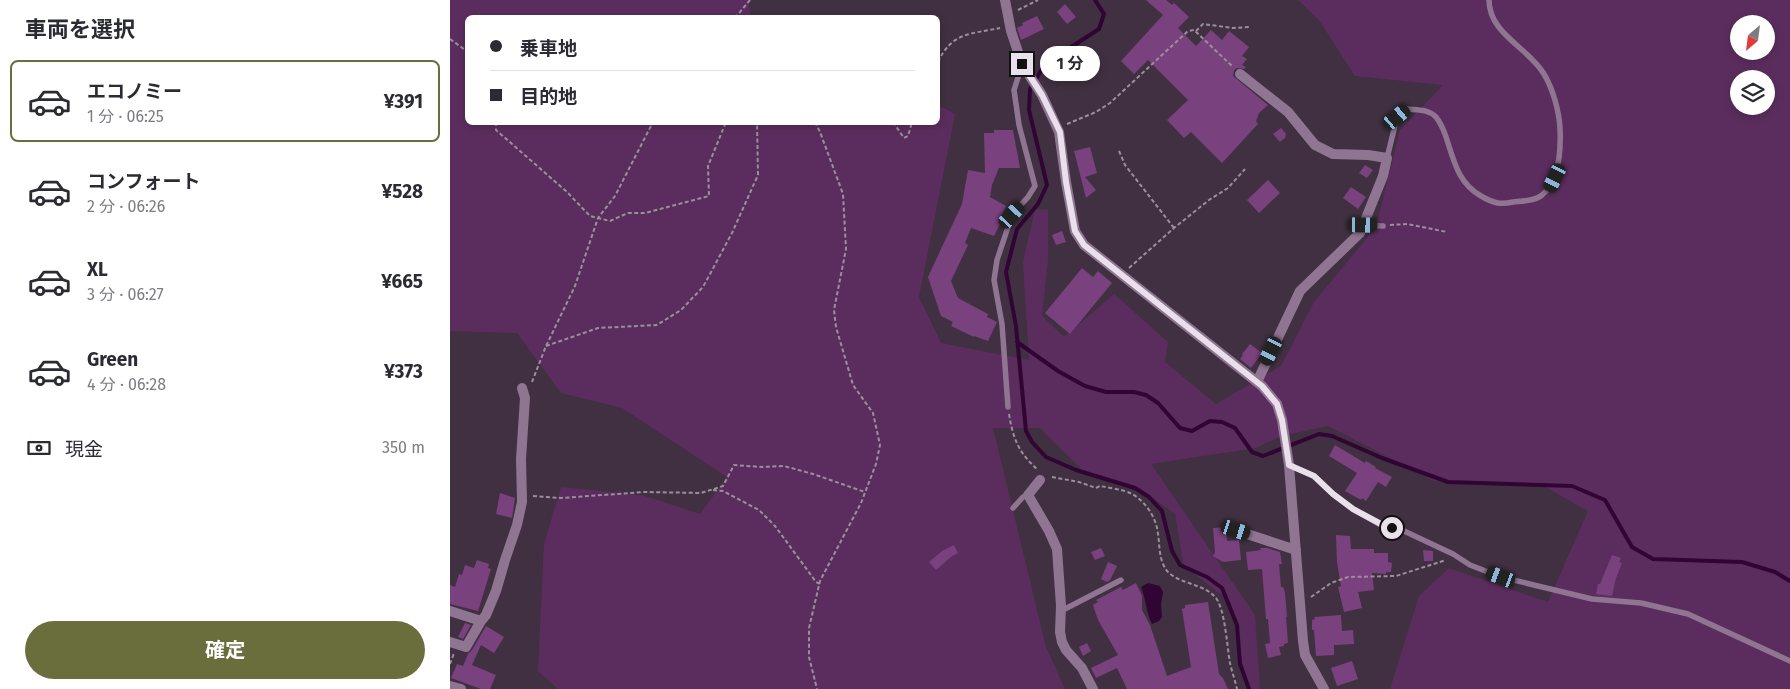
<!DOCTYPE html>
<html lang="ja">
<meta charset="utf-8">
<style>
body{margin:0;font-family:"Fira Sans","Noto Sans JP",sans-serif;background:#f2f2f3;color:#2b2b33;height:100vh;display:flex;flex-direction:column;font-size:19px;white-space:nowrap}
*{box-sizing:border-box;margin:0}
p{font-size:16px;color:#7c7c81}
.icon{flex:none;width:28px;height:28px;fill:none;stroke:currentColor;stroke-width:2;stroke-linecap:round;stroke-linejoin:round}
.map{position:relative;flex:1;overflow:hidden}
.sheet{display:flex;flex-direction:column;background:#fff;width:450px}
.sheet>*{flex:none}
.guide{position:absolute;left:15px;top:15px;width:475px;height:110px;border-radius:8px;box-shadow:0 2px 8px #0003;display:grid;align-content:center;height:110px;padding:0 25px;background:#fff}
.needle{width:32px;rotate:208deg}
.controls{position:absolute;left:1280px;top:15px;display:grid;gap:10px}
.controls a{display:grid;place-items:center;width:45px;height:45px;border-radius:50%;background:#fff;box-shadow:0 2px 8px #0003;font-size:25px}
.end{position:absolute;width:22px;height:22px;margin:-11px;border:6px solid #eae0eb;background:#111;box-shadow:0 0 0 2px #111}
.from{border-radius:50%}
.bubble{position:absolute;height:35px;border-radius:18px;background:#fff;box-shadow:0 2px 8px #0003;font-size:16px;font-weight:700;line-height:35px;text-align:center}
.car{position:absolute;width:15px;height:30px;margin:-15px -8px;border-radius:6px;box-shadow:0 0 4px 1px #0007;background:linear-gradient(#222 24%,#8ab4d8 0 40%,#222 0 76%,#8ab4d8 0 86%,#222 0)}
.guide b{display:flex;align-items:center;gap:18px;height:48px;font-size:19px}
.guide b+b{border-top:1px solid #e1e1e2}
.guide i{width:12px;height:12px;background:#2b2b33}
ul{padding:0;list-style:none}
li{display:flex;align-items:center;gap:15px;height:82px;margin:0 10px 8px;padding:0 15px;border:2px solid transparent;border-radius:8px}
li div{flex:1}
li b{display:block;font-size:19px}
li em{font-style:normal;font-weight:700}
li.on{border-color:#6a6e3d}
li>.icon{width:45px;height:45px;stroke-width:1.5}
h2{padding:0 25px;font-size:22px;line-height:60px}
.pay{display:flex;align-items:center;gap:12px;height:55px;padding:0 25px;font-size:19px}
.pay p{margin-inline-start:auto}
.primary-button{display:flex;gap:10px;margin-top:auto;padding:10px 25px}
.primary-button a{flex:1;height:58px;border-radius:30px;background:#6a6e3d;color:#fff;font-size:20px;font-weight:700;line-height:58px;text-align:center}
main{display:flex;flex:1;min-height:0}
.map>svg:first-child{display:block}
.green{fill:#5b2d5e;fill-rule:evenodd}
.water{fill:#300533}
.lines{fill:none;stroke-linecap:round;stroke-linejoin:round}
.stream{stroke:#300533;stroke-width:4}
.building{fill:#7a417f}
.path{stroke:#9b8f9c;stroke-width:2;stroke-dasharray:4 2.5;stroke-linecap:butt}
.lane{stroke:#907592;stroke-width:5.5}
.street{stroke:#907592;stroke-width:10}
.route{stroke:#eae0eb;stroke-width:6}
</style>
<main>
<section class="sheet">
<h2>車両を選択</h2>
<ul>
<li class="on"><svg class="icon" aria-label="car" viewBox="0 0 24 24"><path d="M5 17H2v-5l4-1 3-4h7l3 4 3 1v5h-3M9 17h6M6 11h13"/><circle cx="7" cy="17" r="2"/><circle cx="17" cy="17" r="2"/></svg><div><b>エコノミー</b><p>1 分 · 06:25</p></div><em>¥391</em></li>
<li><svg class="icon" aria-label="car" viewBox="0 0 24 24"><path d="M5 17H2v-5l4-1 3-4h7l3 4 3 1v5h-3M9 17h6M6 11h13"/><circle cx="7" cy="17" r="2"/><circle cx="17" cy="17" r="2"/></svg><div><b>コンフォート</b><p>2 分 · 06:26</p></div><em>¥528</em></li>
<li><svg class="icon" aria-label="car" viewBox="0 0 24 24"><path d="M5 17H2v-5l4-1 3-4h7l3 4 3 1v5h-3M9 17h6M6 11h13"/><circle cx="7" cy="17" r="2"/><circle cx="17" cy="17" r="2"/></svg><div><b>XL</b><p>3 分 · 06:27</p></div><em>¥665</em></li>
<li><svg class="icon" aria-label="car" viewBox="0 0 24 24"><path d="M5 17H2v-5l4-1 3-4h7l3 4 3 1v5h-3M9 17h6M6 11h13"/><circle cx="7" cy="17" r="2"/><circle cx="17" cy="17" r="2"/></svg><div><b>Green</b><p>4 分 · 06:28</p></div><em>¥373</em></li>
</ul>
<div class="pay"><svg class="icon" aria-label="cash" viewBox="0 0 24 24"><path d="M3 7h18v10H3z"/><circle cx="12" cy="12" r="2"/></svg>現金<p>350 m</p></div>
<div class="primary-button"><a>確定</a></div>
</section>
<div class="map">
<svg width="1340" height="689" viewBox="0 0 1340 689">
<rect width="100%" height="100%" fill="#403041"/>
<path class="green" d="M 0,0 L 298,0 L 301,17 L 18,18 L 18,122 L 488,122 L 488,105 L 505,114 L 469,297 L 491,343 L 579,360 L 573,262 L 585,210 L 598,209 L 598,260 L 592,316 L 614,337 L 664,294 L 718,342 L 715,362 L 766,404 L 831,366 L 864,302 L 926,227 L 950,130 L 993,85 L 905,76 L 869,20 L 848,0 L 1340,0 L 1340,689 L 940,689 L 969,596 L 999,568 L 1098,602 L 1138,511 L 1092,485 L 984,481 L 878,426 L 831,436 L 806,448 L 701,464 L 805,615 L 810,689 L 798,689 L 797,687 L 781,602 L 734,566 L 725,514 L 688,487 L 634,472 L 590,428 L 543,428 L 596,647 L 615,689 L 108,689 L 88,671 L 94,544 L 111,487 L 192,495 L 250,514 L 277,477 L 172,408 L 111,393 L 67,333 L 0,331 ZM 1289,24 L 1316,24 L 1316,51 L 1289,51 ZM 1289,79 L 1316,79 L 1316,106 L 1289,106 Z"/>
<path class="water" d="M 698,583 L 710,586 L 713,592 L 711,604 L 712,617 L 709,621 L 702,624 C 696,612 696,599 691,587 Z"/>
<g class="lines">
<path class="stream" d="M 645,0 L 654,14 L 649,29 L 595,64 L 580,89 L 579,110 L 597,185 L 588,204 L 567,229 L 556,272 L 566,326 L 576,431 L 582,442 L 596,457 L 626,470 L 685,488 L 699,497 L 712,511 L 722,551 L 730,565 L 757,577 L 772,588 L 787,625 L 790,664 L 799,689
M 567,342 L 608,371 L 635,386 L 656,392 L 684,392 L 696,395 L 708,403 L 730,428 L 742,431 L 760,421 L 772,422 L 785,428 L 802,452 L 813,456 L 869,434 L 882,436 L 932,458 L 998,482 L 1122,486 L 1155,500 L 1182,547 L 1203,559 L 1292,562 L 1325,572 L 1340,581"/>
</g>
<path class="building" d="M 696,0 L 716,0 L 722,5 L 724,3 L 739,17 L 728,28 L 746,46 L 761,30 L 772,40 L 779,31 L 799,47 L 792,56 L 797,59 L 792,65 L 796,67 L 794,69 L 787,68 L 784,70 L 783,76 L 818,105 L 809,113 L 806,121 L 808,124 L 772,163 L 741,132 L 734,138 L 717,120 L 738,100 L 698,60 L 684,74 L 671,61 L 713,15 Z
M 615,4 L 626,17 L 617,24 L 607,12 Z
M 587,16 L 594,29 L 571,40 L 567,28 L 573,25 L 572,23 Z
M 831,128 L 836,134 L 835,138 L 830,142 L 823,134 Z
M 544,130 L 563,130 L 570,168 L 549,168 L 542,185 L 540,197 L 556,206 L 548,223 L 550,224 L 544,236 L 521,228 L 515,243 L 518,245 L 501,281 L 508,298 L 538,314 L 537,317 L 547,322 L 538,341 L 524,336 L 524,337 L 501,326 L 503,322 L 491,316 L 478,277 L 512,204 L 518,170 L 535,173 L 534,133 L 544,133 Z
M 640,147 L 647,173 L 635,177 L 646,190 L 636,198 L 624,151 Z
M 915,165 L 923,170 L 917,178 L 909,173 Z
M 818,180 L 830,193 L 809,213 L 797,200 Z
M 901,187 L 916,197 L 908,209 L 893,198 Z
M 612,231 L 616,242 L 606,245 L 602,235 Z
M 632,268 L 643,277 L 648,271 L 662,283 L 620,334 L 595,313 Z
M 800,344 L 812,353 L 801,368 L 790,359 L 793,355 L 792,354 Z
M 885,445 L 915,463 L 916,461 L 926,467 L 925,468 L 942,477 L 937,485 L 936,487 L 928,482 L 916,501 L 912,498 L 911,500 L 895,491 L 907,473 L 879,456 Z
M 50,493 L 65,498 L 62,518 L 46,514 Z
M 776,527 L 777,541 L 789,540 L 791,560 L 773,562 L 763,556 L 765,552 L 763,528 Z
M 886,535 L 900,536 L 901,549 L 924,549 L 924,553 L 938,553 L 938,562 L 942,563 L 941,572 L 936,572 L 936,574 L 922,573 L 924,590 L 908,592 L 912,608 L 894,612 L 888,587 L 891,586 L 887,562 Z
M 504,545 L 508,553 L 501,557 L 486,570 L 479,562 L 492,551 Z
M 651,548 L 655,556 L 645,560 L 641,552 Z
M 810,548 L 817,548 L 830,552 L 832,564 L 829,564 L 831,587 L 833,587 L 835,592 L 837,617 L 836,617 L 838,643 L 834,644 L 834,646 L 829,647 L 831,655 L 818,658 L 815,644 L 820,643 L 818,619 L 816,619 L 812,569 L 798,570 L 796,552 L 811,550 Z
M 973,550 L 983,551 L 983,561 L 974,561 Z
M 1162,555 L 1171,558 L 1169,562 L 1172,563 L 1166,578 L 1162,596 L 1146,594 L 1148,584 L 1150,584 Z
M 27,560 L 39,564 L 38,568 L 41,569 L 28,611 L 0,604 L 0,585 L 5,587 L 9,574 L 12,575 L 15,565 L 24,568 Z
M 658,562 L 667,566 L 660,580 L 657,582 L 651,579 Z
M 686,583 L 692,596 L 692,610 L 700,625 L 717,676 L 741,667 L 732,609 L 735,608 L 735,605 L 758,602 L 769,674 L 773,678 L 778,689 L 677,689 L 667,668 L 646,678 L 641,668 L 668,655 L 648,620 L 643,605 L 648,602 L 646,600 L 671,587 L 673,590 Z
M 891,615 L 892,631 L 903,630 L 904,644 L 884,645 L 884,655 L 866,656 L 864,630 L 862,630 L 862,620 L 865,619 L 864,617 Z
M 15,623 L 21,625 L 13,639 L 8,637 Z
M 36,626 L 54,637 L 44,653 L 31,645 L 22,665 L 46,675 L 40,689 L 31,689 L 1,678 L 7,664 L 13,666 L 18,654 L 22,650 Z
M 637,643 L 641,651 L 633,656 L 629,647 Z
M 902,661 L 908,679 L 887,686 L 881,668 Z"/>
<g class="lines">
<path class="path" d="M 568,10 L 588,0
M 285,18 L 300,0
M 746,31 L 753,24 L 783,28 L 800,27
M 0,39 L 18,52
M 488,62 C 502,32 521,34 550,28
M 46,122 L 46,130 L 117,192 L 140,216 L 160,221 L 178,213 L 195,213 L 259,196 L 258,166 L 276,122
M 365,122 L 370,132 L 393,194 L 396,249 L 384,310 L 386,327 L 403,385 L 423,413 L 430,445 L 426,464 L 411,503 L 370,581 L 359,628 L 359,657 L 367,689
M 443,122 L 454,138 L 458,136 L 462,122
M 617,124 L 646,112 L 660,103 L 738,31 L 744,30 L 782,66
M 669,151 L 675,165 L 724,228
M 940,225 L 957,224 L 997,232
M 679,268 L 724,228 L 759,200 L 778,188 L 795,169
M 96,346 L 148,328 L 207,325 L 231,310 L 253,287 L 282,233 L 308,175 L 307,122
M 82,382 L 96,346 L 125,286 L 148,218 L 165,196 L 203,122
M 559,414 C 563,438 568,452 587,469
M 602,477 L 629,482 L 646,488 L 650,486 C 659,488 671,489 680,493 C 693,499 704,514 707,528 C 710,541 708,554 714,566 C 722,584 752,582 765,597 C 775,607 777,647 780,663 C 782,672 785,680 787,689
M 263,490 L 273,491 L 309,510 L 325,526 L 366,582 L 370,584
M 83,496 L 111,498 L 195,492 L 251,493 L 273,486 L 284,465 L 312,467 L 334,466 L 363,474 L 415,492
M 861,597 L 881,583 L 898,577 L 946,576 L 996,560
M 0,664 L 4,653"/>
<path class="lane" d="M 937,158 L 947,117 L 957,109 C 967,110 978,109 986,117 C 990,122 994,131 996,137 C 1004,161 1008,183 1031,196 C 1043,203 1050,205 1063,202 C 1072,201 1086,201 1092,195 C 1110,180 1111,150 1110,128 C 1109,111 1103,89 1094,74 C 1079,48 1039,34 1039,0
M 913,225 L 933,226
M 558,407 L 552,324 L 544,280 L 547,260 L 562,215 L 578,197 L 585,186 L 569,125 L 564,90 L 572,65
M 839,465 L 864,476 L 883,494 L 903,509 L 931,525 L 954,531 L 1003,554 L 1020,565 L 1051,577 L 1142,599 L 1191,603 L 1238,614 L 1340,661
M 563,508 L 573,497 L 578,495
M 611,611 L 671,580"/>
<path class="street" d="M 555,0 L 561,31 L 572,64 L 592,95 L 609,132 L 616,182 L 625,231 L 634,245 L 812,386 L 827,404 L 832,420 L 839,465 L 853,641 L 855,655 L 874,689
M 790,74 L 838,112 L 865,145 L 883,154 L 918,155 L 937,158 L 933,176 L 910,233 L 850,291 L 807,382
M 590,480 L 578,495 L 599,531 L 607,549 L 611,606 L 610,632 L 612,642 L 616,650 L 632,668 L 643,689
M 785,530 L 846,550
M 0,611 L 31,621
M 0,642 L 16,647 L 31,621 L 36,615 L 46,591 L 55,560 L 67,525 L 72,502 L 71,459 L 75,398 L 72,388
M 0,686 L 11,689"/>
</g>
<g class="lines">
<path class="route" d="M 572,64 L 592,95 L 610,132 L 616,182 L 625,231 L 634,245 L 812,386 L 827,404 L 832,420 L 839,465 L 864,476 L 883,494 L 903,509 L 931,524 L 942,528"/>
</g>
</svg>
<div class="controls">
<a><svg class="needle" viewBox="-14 -14 28 28"><path d="M0-13l5 13h-10z" fill="#e53935"/><path d="M0 13l5-13h-10z" fill="#7c7c81"/></svg></a>
<a><svg class="icon" aria-label="layers" viewBox="0 0 24 24"><path d="M12 4l9 5-9 5-9-5zM3 14l9 5 9-5"/></svg></a>
</div>
<i class="end from" style="left:942px;top:528px"></i>
<i class="end" style="left:572px;top:64px"></i>
<div class="bubble" style="left:590px;top:46px;width:60px">1 分</div>
<i class="car" style="left:947px;top:117px;rotate:50deg"></i>
<i class="car" style="left:1105px;top:178px;rotate:206deg"></i>
<i class="car" style="left:562px;top:215px;rotate:42deg"></i>
<i class="car" style="left:913px;top:225px;rotate:91deg"></i>
<i class="car" style="left:821px;top:351px;rotate:206deg"></i>
<i class="car" style="left:786px;top:530px;rotate:108deg"></i>
<i class="car" style="left:1051px;top:577px;rotate:291deg"></i>
<div class="guide">
<b><i class="from"></i>乗車地</b>
<b><i></i>目的地</b>
</div>
</div>
</main>
